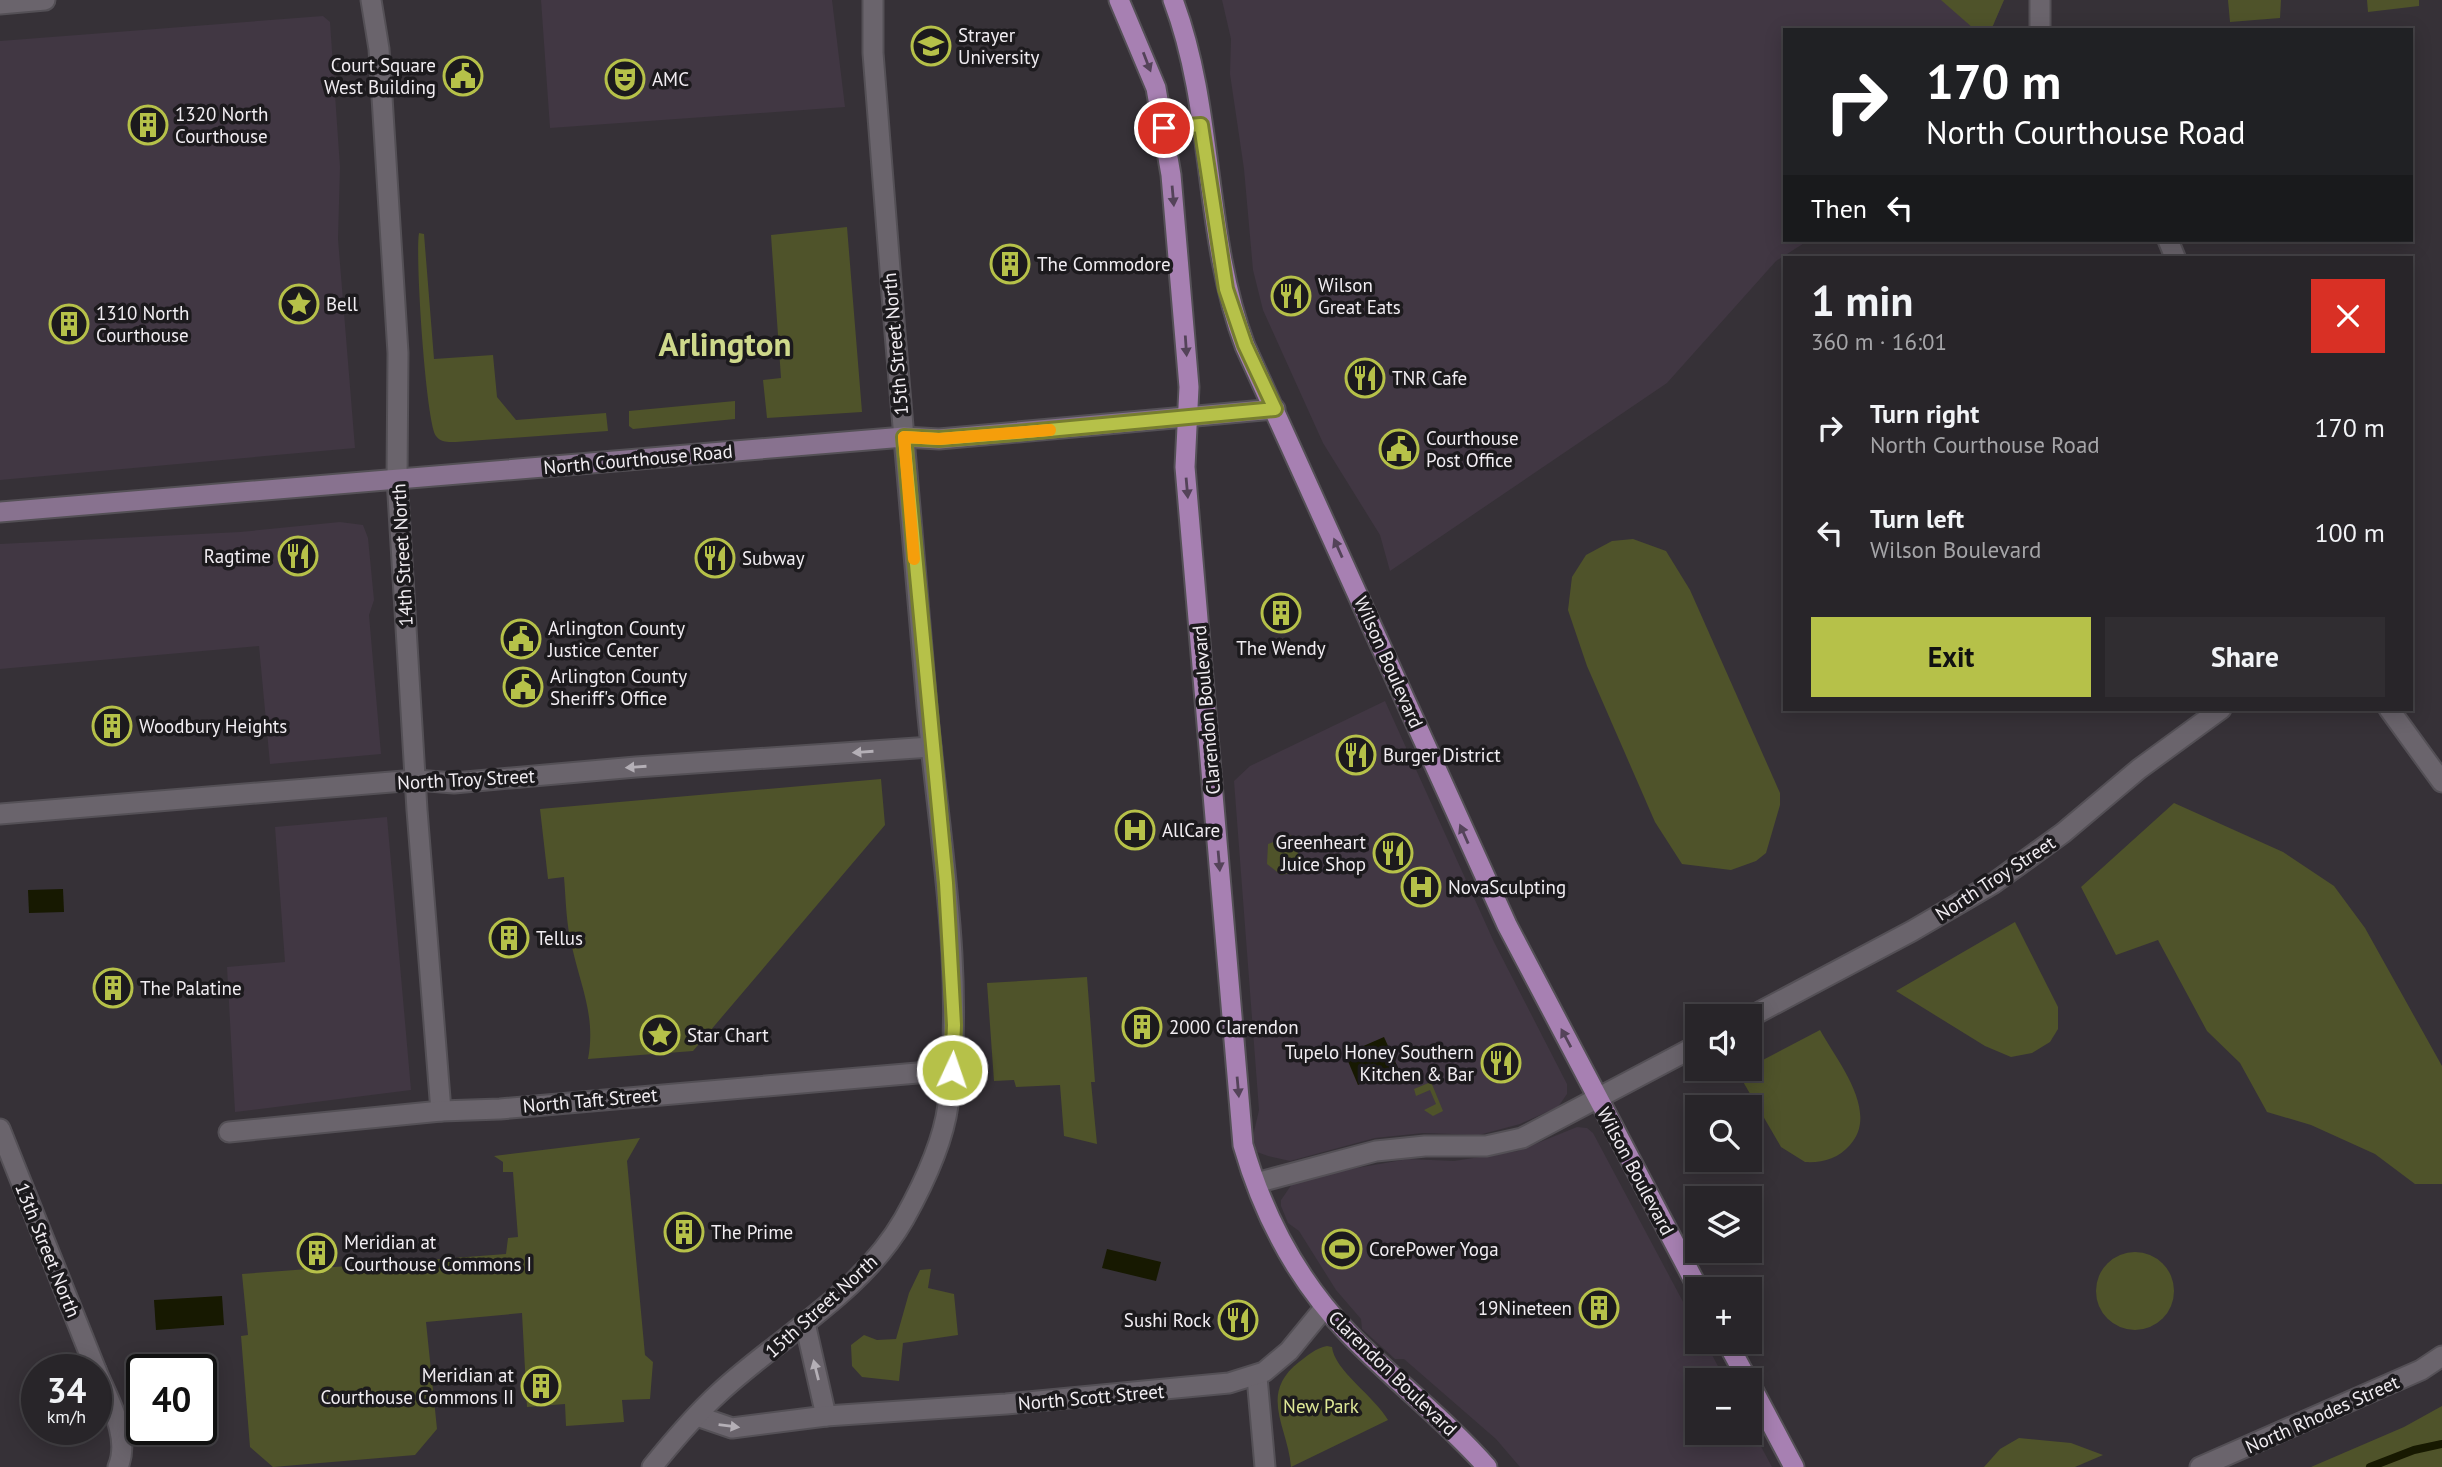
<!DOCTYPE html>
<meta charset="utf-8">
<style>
body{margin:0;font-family:"PT Sans",sans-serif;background:#302d31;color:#f1f3f6;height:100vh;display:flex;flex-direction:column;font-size:26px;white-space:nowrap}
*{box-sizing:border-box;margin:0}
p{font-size:23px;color:#a5a5a8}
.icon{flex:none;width:38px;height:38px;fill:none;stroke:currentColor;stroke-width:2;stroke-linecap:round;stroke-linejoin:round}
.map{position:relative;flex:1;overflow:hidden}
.panel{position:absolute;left:1783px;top:256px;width:630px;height:455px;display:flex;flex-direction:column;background:#282529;border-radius:0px;box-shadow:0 4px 18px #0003,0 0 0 2px #444246}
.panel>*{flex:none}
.hud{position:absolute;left:1783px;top:28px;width:630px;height:214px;border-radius:0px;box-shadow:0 4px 18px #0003,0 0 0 2px #444246;background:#202124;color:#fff;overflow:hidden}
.buttons{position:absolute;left:1685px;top:1004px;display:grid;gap:14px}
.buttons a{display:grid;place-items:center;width:77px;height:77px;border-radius:0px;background:#282529;box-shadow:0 4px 18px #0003,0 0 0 2px #444246;font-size:35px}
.speed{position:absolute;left:21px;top:1354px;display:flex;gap:14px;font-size:35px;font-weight:700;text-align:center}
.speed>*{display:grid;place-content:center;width:91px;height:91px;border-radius:50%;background:#282529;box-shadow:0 4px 18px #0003,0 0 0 2px #444246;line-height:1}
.speed small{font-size:18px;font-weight:400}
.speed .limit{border:4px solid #111;border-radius:10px;background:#fff;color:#111}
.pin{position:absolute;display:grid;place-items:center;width:60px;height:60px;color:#fff;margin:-30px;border:4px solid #fff;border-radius:50%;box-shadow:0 2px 7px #0007}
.me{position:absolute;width:77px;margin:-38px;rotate:3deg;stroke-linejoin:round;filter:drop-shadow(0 0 5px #0008)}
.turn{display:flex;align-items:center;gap:24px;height:147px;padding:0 28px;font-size:32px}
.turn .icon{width:91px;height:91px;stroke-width:2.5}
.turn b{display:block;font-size:49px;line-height:60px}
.then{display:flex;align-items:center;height:66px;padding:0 28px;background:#0003;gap:14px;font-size:26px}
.round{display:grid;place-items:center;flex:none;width:74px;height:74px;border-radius:0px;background:#302d31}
.headline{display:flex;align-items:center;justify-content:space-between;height:119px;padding:0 28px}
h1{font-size:42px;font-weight:800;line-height:52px}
.button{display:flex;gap:14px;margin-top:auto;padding:14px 28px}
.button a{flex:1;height:80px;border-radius:0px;background:#b6c149;color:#111;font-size:28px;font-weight:800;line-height:80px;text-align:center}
.button a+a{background:#302d31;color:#f1f3f6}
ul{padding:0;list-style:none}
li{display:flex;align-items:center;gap:21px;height:105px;padding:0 28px}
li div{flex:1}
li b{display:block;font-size:26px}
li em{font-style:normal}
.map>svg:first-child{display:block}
.built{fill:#413743}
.green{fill:#4f532a}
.water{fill:#171901}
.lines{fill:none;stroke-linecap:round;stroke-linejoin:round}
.stream{stroke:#171901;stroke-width:8}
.minor-casing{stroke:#545056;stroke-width:23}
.tertiary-casing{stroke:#545056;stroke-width:23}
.secondary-casing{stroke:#545056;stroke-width:23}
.primary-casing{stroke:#545056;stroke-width:23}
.minor{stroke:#6a646c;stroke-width:19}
.tertiary{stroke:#6a646c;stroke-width:19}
.secondary{stroke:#88728f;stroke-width:19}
.primary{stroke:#a780b2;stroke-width:19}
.oneway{fill:#544359}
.oneway2{fill:#b4afb6}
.route-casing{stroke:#767d2f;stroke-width:18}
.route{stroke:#b6c149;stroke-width:12}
.slow{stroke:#f59e0b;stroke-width:12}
.labels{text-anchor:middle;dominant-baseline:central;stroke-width:7;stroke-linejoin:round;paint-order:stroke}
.poi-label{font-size:19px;fill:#f1edf2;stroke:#1c1a1d;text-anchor:start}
.street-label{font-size:19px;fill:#f1edf2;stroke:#1c1a1d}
.park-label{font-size:19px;fill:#dee897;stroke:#1c1a1d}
.town-label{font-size:33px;font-weight:bold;fill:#ced88b;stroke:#1c1a1d}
</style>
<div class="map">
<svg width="2442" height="1467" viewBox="0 0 2442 1467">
<rect width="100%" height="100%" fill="#363137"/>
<!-- built -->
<g class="built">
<polygon points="541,0 832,0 845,107 550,128"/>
<polygon points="1222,0 2004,0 1991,30 1785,30 1785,240 1809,240 1776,261 1667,383 1390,571 1380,535 1323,443 1263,310 1253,270 1244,169 1230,74 1231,39"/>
<polygon points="323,16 330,22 340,167 338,239 355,448 0,480 0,41"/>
<polygon points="340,522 363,525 368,538 374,600 369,615 381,754 270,764 259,646 0,669 0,544 240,532"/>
<polygon points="1385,701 1494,942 1567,1084 1567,1094 1558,1107 1520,1124 1479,1135 1423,1133 1375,1138 1290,1161 1268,1156 1257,1152 1253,1136 1259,1110 1234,781 1250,766"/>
<polygon points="387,817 411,1090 235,1112 227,967 285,962 275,827"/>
<polygon points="1577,1127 1587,1128 1593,1133 1697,1328 1698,1342 1705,1342 1726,1381 1698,1381 1698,1433 1750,1433 1750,1426 1772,1467 1520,1467 1496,1439 1404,1359 1395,1359 1362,1329 1361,1319 1336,1290 1299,1231 1288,1223 1281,1206 1281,1200 1292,1184 1345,1170 1408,1159 1454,1161 1518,1151"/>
</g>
<!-- green -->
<g class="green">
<polygon points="1941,0 2004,0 1991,30 1973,28"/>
<polygon points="2228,0 2281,0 2280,18 2230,22"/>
<polygon points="2367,0 2419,0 2419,6 2368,12"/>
<polygon points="847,227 862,412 767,418 763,380 781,378 771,235"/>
<path d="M419,233L424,234L434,359L493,355L497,397L516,420L606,413L608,431L456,442C449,442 441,443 436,436C426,422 415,256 419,233Z"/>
<polygon points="735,401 735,419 633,429 629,426 629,411"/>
<polygon points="1633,539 1666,551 1690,590 1780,793 1780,805 1766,853 1756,861 1731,870 1682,864 1655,822 1587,666 1568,610 1572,577 1586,555 1612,541"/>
<path d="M881,779L885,825L693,1051L588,1059C596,1017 581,987 572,947C566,924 566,901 564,877L548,879L540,809Z"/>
<polygon points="2174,803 2283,852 2334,886 2365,928 2442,1066 2442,1184 2415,1184 2375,1154 2311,1125 2267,1112 2240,1063 2207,1031 2158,940 2116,955 2081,887"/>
<polygon points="1291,835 1301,861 1294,872 1281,875 1267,864 1268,844"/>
<polygon points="2015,922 2058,1007 2058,1029 2050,1042 2032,1053 2011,1057 1985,1046 1896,991"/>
<polygon points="1087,977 1095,1082 1091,1082 1097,1144 1064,1136 1060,1085 1016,1087 1014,1080 994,1081 987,983"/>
<path d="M1820,1030C1837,1061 1880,1112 1850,1145C1838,1159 1822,1163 1805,1162L1781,1147L1738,1073Z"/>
<polygon points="1431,1082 1443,1111 1433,1116 1424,1110 1436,1104 1430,1090 1416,1096 1414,1089"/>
<polygon points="640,1138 627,1161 645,1355 653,1362 650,1399 622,1400 624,1422 566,1426 565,1404 527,1407 522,1313 426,1322 437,1429 415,1455 273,1467 250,1447 241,1336 248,1335 242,1274 506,1254 508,1238 518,1237 513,1172 503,1172 503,1162 494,1156"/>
<circle cx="2135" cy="1291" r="39"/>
<polygon points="931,1269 928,1288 954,1294 958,1335 903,1343 899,1381 862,1377 852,1366 851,1345 864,1335 877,1340 896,1339 909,1293 920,1270"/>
<path d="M1327,1346L1332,1347C1334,1370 1375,1397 1388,1420L1291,1467C1288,1427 1258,1394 1299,1362C1307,1356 1316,1348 1327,1346Z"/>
<polygon points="2442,1406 2442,1467 2311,1467 2404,1427"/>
<polygon points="2019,1438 2071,1443 2103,1455 2075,1467 1984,1467 2000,1449"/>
</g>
<!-- water -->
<g class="water">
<polygon points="63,889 64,912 29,913 28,890"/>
<polygon points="1384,1037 1398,1068 1358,1085 1345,1054"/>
<polygon points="1107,1249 1161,1262 1156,1281 1102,1268"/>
<polygon points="222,1296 224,1325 156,1330 154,1300"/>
</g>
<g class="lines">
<!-- stream -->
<polyline class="stream" points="2370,1467 2414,1450 2442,1444"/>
<defs>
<g id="minor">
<polyline points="371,0 379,49 398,353 397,478 417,810 441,1111"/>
<polyline points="2040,0 2040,30"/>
<polyline points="0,4 45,0"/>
<polyline points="1164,128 1201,125"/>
<polyline points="2168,240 2175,257"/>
<polyline points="2389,709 2442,782"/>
<polyline points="0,814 416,780 454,783 636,767 931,747"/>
<polyline points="1750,1017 1912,931 1994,883 2063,833 2139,769 2221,709"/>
<polyline points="0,1129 96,1370"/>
<polyline points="229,1132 441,1111 500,1109 952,1070"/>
<polyline points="1256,1183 1376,1151 1425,1146 1486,1146 1522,1138 1698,1045"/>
<polyline points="805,1323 826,1416"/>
<path d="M96,1370C108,1400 131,1436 118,1467"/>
<polyline points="1257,1377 1265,1467"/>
<polyline points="697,1416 732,1428 826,1416 1006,1404 1229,1383 1264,1372 1289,1351 1325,1307"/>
<polyline points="2200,1467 2421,1370 2442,1356"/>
</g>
<path id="tertiary" d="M652,1467C673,1441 695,1415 719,1393C780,1336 861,1294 904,1219C923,1185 943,1144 948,1105C965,972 939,838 927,706C908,488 889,271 873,53V0"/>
<polyline id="secondary" points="0,512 904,437 939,439 1275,409"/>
<g id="primary">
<path d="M1119,0L1156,88L1171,175L1189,387L1185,467L1243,1145C1263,1215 1298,1281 1349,1334C1393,1380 1445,1419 1487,1467"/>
<path d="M1173,0C1215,111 1203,234 1245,346L1507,925L1699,1290"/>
<polyline points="1727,1342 1748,1381"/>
<polyline points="1750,1384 1794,1467"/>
</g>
</defs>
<!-- minor casing -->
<use href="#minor" class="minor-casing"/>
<!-- tertiary casing -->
<use href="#tertiary" class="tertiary-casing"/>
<!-- secondary casing -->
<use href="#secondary" class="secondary-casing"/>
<!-- primary casing -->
<use href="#primary" class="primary-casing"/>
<!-- minor -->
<use href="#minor" class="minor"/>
<!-- tertiary -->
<use href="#tertiary" class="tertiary"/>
<!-- secondary -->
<use href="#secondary" class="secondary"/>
<!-- primary -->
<use href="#primary" class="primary"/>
</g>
<!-- one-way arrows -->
<defs><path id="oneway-solid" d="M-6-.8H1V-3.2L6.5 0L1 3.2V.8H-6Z" transform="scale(1.75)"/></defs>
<g class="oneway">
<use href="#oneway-solid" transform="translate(1147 62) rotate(69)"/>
<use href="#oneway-solid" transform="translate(1173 196) rotate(85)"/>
<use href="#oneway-solid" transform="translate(1186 346) rotate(86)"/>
<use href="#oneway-solid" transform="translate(1187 488) rotate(85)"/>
<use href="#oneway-solid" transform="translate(1338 548) rotate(-114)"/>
<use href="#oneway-solid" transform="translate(1464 834) rotate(-114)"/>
<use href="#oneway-solid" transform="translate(1219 861) rotate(85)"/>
<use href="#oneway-solid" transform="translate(1566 1038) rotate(-118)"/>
<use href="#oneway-solid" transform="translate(1238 1087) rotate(85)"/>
</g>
<g class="oneway2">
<use href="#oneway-solid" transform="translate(863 752) rotate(176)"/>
<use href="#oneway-solid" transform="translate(636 767) rotate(176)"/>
<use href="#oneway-solid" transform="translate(816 1370) rotate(-104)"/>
<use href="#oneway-solid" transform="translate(729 1426) rotate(7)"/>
</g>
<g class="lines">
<defs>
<polyline id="route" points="952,1070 954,1025 946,883 904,437 939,439 1016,433 1275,409 1245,345 1226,289 1201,125 1164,128"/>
</defs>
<!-- route casing -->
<use href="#route" class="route-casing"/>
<!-- route -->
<use href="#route" class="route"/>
<!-- slow -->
<polyline class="slow" points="914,559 904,437 939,439 1050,430"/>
</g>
<!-- icons -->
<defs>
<symbol id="university-ring" viewBox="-11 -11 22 22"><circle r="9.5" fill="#1c1a1d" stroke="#b6c149" stroke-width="1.5"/><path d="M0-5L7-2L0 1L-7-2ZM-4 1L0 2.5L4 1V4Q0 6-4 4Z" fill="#b6c149"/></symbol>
<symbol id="civic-ring" viewBox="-11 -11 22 22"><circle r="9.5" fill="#1c1a1d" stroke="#b6c149" stroke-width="1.5"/><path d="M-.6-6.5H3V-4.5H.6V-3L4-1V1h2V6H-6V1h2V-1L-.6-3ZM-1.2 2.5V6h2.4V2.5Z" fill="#b6c149"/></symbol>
<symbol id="theatre-ring" viewBox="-11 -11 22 22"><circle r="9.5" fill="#1c1a1d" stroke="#b6c149" stroke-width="1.5"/><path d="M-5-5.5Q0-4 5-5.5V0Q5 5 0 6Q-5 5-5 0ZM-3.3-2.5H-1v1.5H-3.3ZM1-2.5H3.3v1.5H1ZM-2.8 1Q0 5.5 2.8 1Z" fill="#b6c149"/></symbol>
<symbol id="building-ring" viewBox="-11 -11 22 22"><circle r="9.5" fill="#1c1a1d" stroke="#b6c149" stroke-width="1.5"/><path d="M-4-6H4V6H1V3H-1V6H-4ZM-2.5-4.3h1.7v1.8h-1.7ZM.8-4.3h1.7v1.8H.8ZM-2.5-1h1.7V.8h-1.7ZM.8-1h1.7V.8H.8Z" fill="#b6c149"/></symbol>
<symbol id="restaurant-ring" viewBox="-11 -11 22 22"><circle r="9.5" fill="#1c1a1d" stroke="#b6c149" stroke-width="1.5"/><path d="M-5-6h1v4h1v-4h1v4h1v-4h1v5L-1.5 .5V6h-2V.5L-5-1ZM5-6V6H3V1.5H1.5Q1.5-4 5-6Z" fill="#b6c149"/></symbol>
<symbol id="sight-ring" viewBox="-11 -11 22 22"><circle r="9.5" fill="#1c1a1d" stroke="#b6c149" stroke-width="1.5"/><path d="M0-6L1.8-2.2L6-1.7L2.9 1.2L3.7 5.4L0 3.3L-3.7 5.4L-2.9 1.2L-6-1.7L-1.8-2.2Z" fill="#b6c149"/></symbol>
<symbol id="hospital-ring" viewBox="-11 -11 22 22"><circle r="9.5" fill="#1c1a1d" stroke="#b6c149" stroke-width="1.5"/><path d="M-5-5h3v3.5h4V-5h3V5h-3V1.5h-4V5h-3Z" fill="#b6c149"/></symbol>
<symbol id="stadium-ring" viewBox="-11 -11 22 22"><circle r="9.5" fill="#1c1a1d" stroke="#b6c149" stroke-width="1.5"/><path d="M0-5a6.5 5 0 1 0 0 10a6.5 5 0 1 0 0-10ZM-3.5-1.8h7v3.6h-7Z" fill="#b6c149"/></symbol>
</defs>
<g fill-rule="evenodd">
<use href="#university-ring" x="909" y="24" width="44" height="44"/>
<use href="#civic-ring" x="441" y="54" width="44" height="44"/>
<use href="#theatre-ring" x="603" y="57" width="44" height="44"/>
<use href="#building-ring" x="126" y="103" width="44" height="44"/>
<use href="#building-ring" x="988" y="242" width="44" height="44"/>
<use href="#restaurant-ring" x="1269" y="274" width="44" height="44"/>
<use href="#sight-ring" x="277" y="282" width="44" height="44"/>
<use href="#building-ring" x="47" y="302" width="44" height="44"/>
<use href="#restaurant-ring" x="1343" y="356" width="44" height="44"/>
<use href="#civic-ring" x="1377" y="427" width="44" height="44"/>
<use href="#restaurant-ring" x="276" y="534" width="44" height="44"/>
<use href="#restaurant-ring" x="693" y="536" width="44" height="44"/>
<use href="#building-ring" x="1259" y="591" width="44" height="44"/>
<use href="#civic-ring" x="499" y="617" width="44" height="44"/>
<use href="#civic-ring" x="501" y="665" width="44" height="44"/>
<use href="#building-ring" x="90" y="704" width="44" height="44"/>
<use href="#restaurant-ring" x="1334" y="733" width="44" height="44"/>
<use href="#hospital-ring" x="1113" y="808" width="44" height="44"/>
<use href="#restaurant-ring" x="1371" y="831" width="44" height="44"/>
<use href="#hospital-ring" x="1399" y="865" width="44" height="44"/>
<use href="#building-ring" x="487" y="916" width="44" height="44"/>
<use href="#building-ring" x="91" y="966" width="44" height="44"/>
<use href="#building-ring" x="1120" y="1005" width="44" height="44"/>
<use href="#sight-ring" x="638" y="1013" width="44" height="44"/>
<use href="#restaurant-ring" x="1479" y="1041" width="44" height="44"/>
<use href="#building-ring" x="662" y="1210" width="44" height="44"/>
<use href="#stadium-ring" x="1320" y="1227" width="44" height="44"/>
<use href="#building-ring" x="295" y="1231" width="44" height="44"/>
<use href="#building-ring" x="1577" y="1286" width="44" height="44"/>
<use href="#restaurant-ring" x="1216" y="1298" width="44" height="44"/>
<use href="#building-ring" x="519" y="1364" width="44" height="44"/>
</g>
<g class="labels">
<!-- poi labels -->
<g class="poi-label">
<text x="958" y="35">Strayer<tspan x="958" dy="22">University</tspan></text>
<text x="436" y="65" text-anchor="end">Court Square<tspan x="436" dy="22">West Building</tspan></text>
<text x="652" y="79">AMC</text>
<text x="175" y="114">1320 North<tspan x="175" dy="22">Courthouse</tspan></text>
<text x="1037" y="264">The Commodore</text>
<text x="1318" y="285">Wilson<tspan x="1318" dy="22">Great Eats</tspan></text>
<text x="326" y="304">Bell</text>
<text x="96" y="313">1310 North<tspan x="96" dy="22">Courthouse</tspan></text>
<text x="1392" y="378">TNR Cafe</text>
<text x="1426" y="438">Courthouse<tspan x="1426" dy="22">Post Office</tspan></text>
<text x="271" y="556" text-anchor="end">Ragtime</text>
<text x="742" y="558">Subway</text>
<text x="548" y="628">Arlington County<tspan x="548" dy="22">Justice Center</tspan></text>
<text x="1281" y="648" text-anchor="middle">The Wendy</text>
<text x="550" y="676">Arlington County<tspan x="550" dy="22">Sheriff's Office</tspan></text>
<text x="139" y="726">Woodbury Heights</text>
<text x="1383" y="755">Burger District</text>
<text x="1162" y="830">AllCare</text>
<text x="1366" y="842" text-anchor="end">Greenheart<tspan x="1366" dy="22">Juice Shop</tspan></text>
<text x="1448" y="887">NovaSculpting</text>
<text x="536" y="938">Tellus</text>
<text x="140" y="988">The Palatine</text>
<text x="1169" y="1027">2000 Clarendon</text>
<text x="687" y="1035">Star Chart</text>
<text x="1474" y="1052" text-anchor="end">Tupelo Honey Southern<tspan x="1474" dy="22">Kitchen &amp; Bar</tspan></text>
<text x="711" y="1232">The Prime</text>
<text x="344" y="1242">Meridian at<tspan x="344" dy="22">Courthouse Commons I</tspan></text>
<text x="1369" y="1249">CorePower Yoga</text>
<text x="1572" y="1308" text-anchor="end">19Nineteen</text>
<text x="1211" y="1320" text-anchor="end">Sushi Rock</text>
<text x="514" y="1375" text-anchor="end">Meridian at<tspan x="514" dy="22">Courthouse Commons II</tspan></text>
</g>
<!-- street labels -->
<g class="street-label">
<text transform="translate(895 344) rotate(-95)">15th Street North</text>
<text transform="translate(638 459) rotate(-5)">North Courthouse Road</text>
<text transform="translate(402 555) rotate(-93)">14th Street North</text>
<text transform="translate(1389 662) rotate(66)">Wilson Boulevard</text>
<text transform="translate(1206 710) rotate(-95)">Clarendon Boulevard</text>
<text transform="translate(466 779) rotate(-3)">North Troy Street</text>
<text transform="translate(1995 878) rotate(-33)">North Troy Street</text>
<text transform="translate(590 1100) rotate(-5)">North Taft Street</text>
<text transform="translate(1636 1171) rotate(62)">Wilson Boulevard</text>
<text transform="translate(48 1250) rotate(68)">13th Street North</text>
<text transform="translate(821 1306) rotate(-42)">15th Street North</text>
<text transform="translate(1393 1373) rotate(44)">Clarendon Boulevard</text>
<text transform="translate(1091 1397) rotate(-5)">North Scott Street</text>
<text transform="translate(2322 1414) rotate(-24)">North Rhodes Street</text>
</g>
<!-- park labels -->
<g class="park-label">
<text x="1321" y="1406">New Park</text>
</g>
<!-- town labels -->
<g class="town-label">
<text x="725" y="343">Arlington</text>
</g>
</g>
</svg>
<div class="buttons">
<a><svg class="icon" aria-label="sound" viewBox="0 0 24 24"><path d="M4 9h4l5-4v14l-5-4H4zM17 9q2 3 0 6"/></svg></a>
<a><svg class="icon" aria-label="search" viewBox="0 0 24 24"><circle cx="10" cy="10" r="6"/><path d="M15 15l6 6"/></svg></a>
<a><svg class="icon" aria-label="layers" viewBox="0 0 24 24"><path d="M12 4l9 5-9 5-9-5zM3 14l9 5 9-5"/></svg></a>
<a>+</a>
<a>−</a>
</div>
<div class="speed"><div>34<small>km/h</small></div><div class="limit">40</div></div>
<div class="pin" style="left:1164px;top:128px;background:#d93025"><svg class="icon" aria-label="arrive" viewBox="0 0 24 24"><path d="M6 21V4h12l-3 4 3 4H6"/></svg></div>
<svg class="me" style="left:952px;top:1070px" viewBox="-20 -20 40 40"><circle r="17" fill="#b6c149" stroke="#fff" stroke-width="3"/><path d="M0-11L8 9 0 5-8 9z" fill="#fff"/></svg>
<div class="hud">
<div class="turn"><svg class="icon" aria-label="right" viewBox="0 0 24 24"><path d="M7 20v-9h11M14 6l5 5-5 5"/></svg><div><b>170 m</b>North Courthouse Road</div></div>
<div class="then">Then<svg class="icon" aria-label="left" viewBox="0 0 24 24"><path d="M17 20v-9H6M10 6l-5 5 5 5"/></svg></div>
</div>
<section class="panel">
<div class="headline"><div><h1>1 min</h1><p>360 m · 16:01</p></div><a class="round" style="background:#d93025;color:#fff"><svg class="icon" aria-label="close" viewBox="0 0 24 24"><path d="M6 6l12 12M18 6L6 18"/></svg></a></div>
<ul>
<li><svg class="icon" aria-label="right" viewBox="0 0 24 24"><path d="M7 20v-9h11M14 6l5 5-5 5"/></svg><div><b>Turn right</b><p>North Courthouse Road</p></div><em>170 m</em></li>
<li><svg class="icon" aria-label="left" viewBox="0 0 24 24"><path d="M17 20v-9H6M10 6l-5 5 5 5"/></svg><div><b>Turn left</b><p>Wilson Boulevard</p></div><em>100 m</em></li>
</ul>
<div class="button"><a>Exit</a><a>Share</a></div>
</section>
</div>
